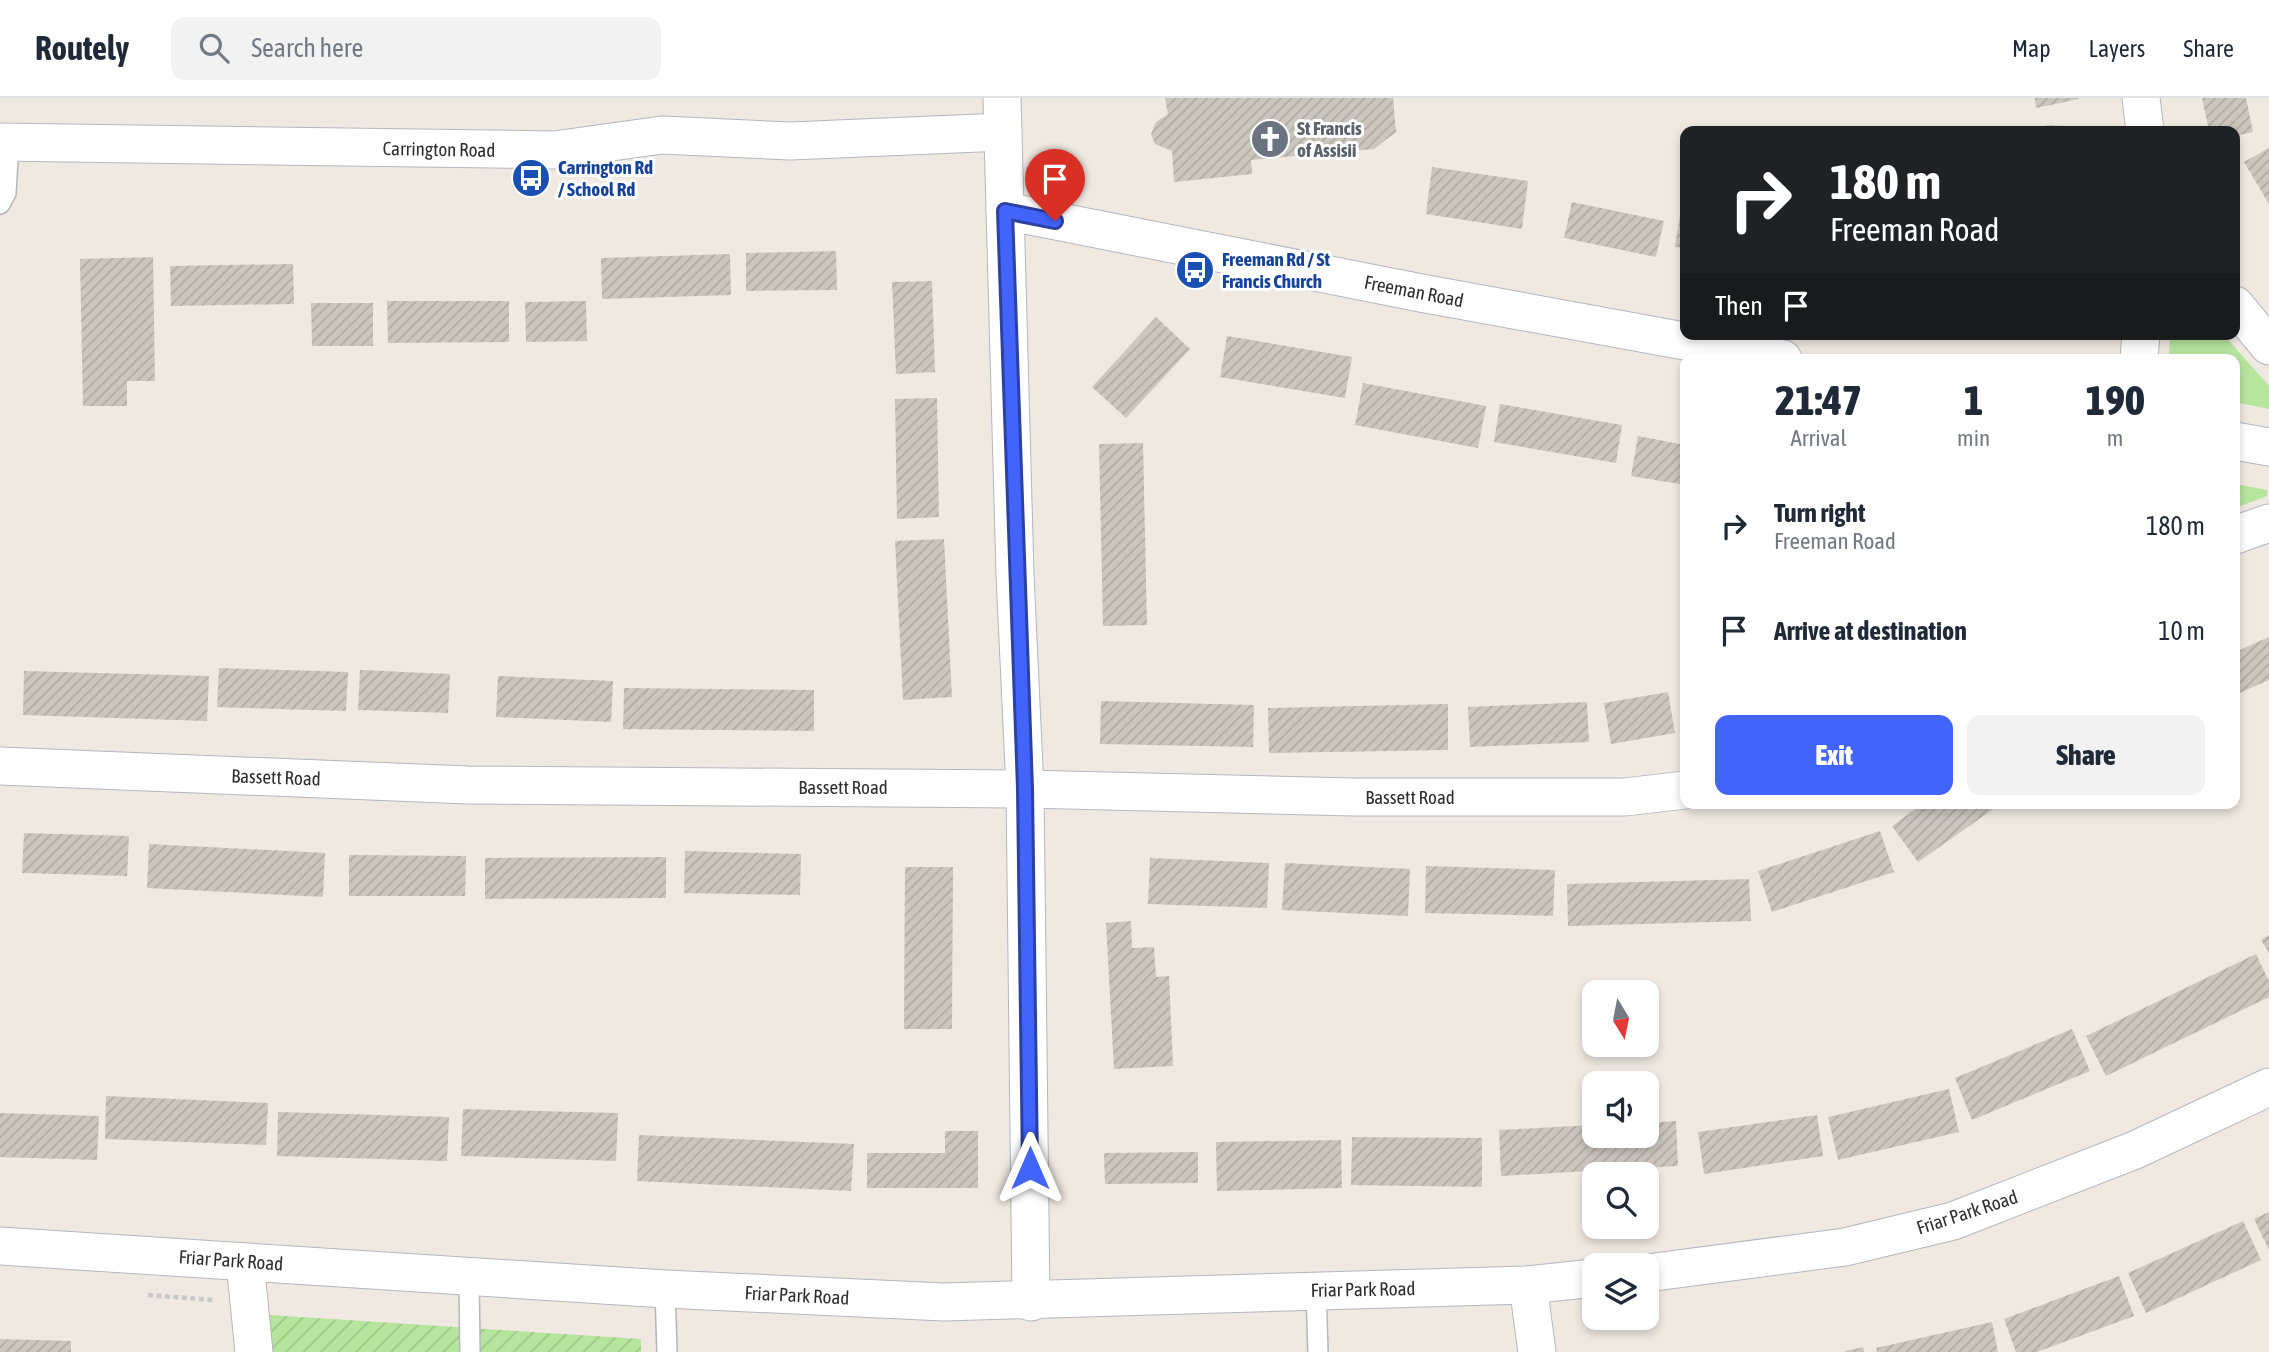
<!DOCTYPE html>
<style>
body{margin:0;font-family:"Asap Condensed",sans-serif;background:#f2f2f3;color:#1f2937;height:100vh;display:flex;flex-direction:column;font-size:26px;white-space:nowrap}
*{box-sizing:border-box;margin:0}
p{font-size:23px;color:#747a83}
.icon{flex:none;width:38px;height:38px;fill:none;stroke:currentColor;stroke-width:2;stroke-linecap:round;stroke-linejoin:round}
.map{position:relative;flex:1;overflow:hidden}
.panel{position:absolute;left:1680px;top:256px;width:560px;height:455px;display:flex;flex-direction:column;background:#fff;border-radius:14px;box-shadow:0 4px 10px #0003}
.panel>*{flex:none}
.banner{position:absolute;left:1680px;top:28px;width:560px;height:214px;border-radius:14px;box-shadow:0 4px 10px #0003;background:#202124;color:#fff;overflow:hidden}
.needle{width:46px;rotate:170deg}
.tools{position:absolute;left:1582px;top:882px;display:grid;gap:14px}
.tools a{display:grid;place-items:center;width:77px;height:77px;border-radius:14px;background:#fff;box-shadow:0 4px 10px #0003;font-size:35px}
.pin{position:absolute;display:grid;place-items:center;width:60px;height:60px;color:#fff;margin:-72px -30px;border-radius:50% 50% 50% 0;rotate:-45deg;box-shadow:0 0 7px #0007}
.pin .icon{rotate:45deg}
.me{position:absolute;width:77px;margin:-38px;rotate:0deg;stroke-linejoin:round;filter:drop-shadow(0 0 5px #0008)}
.turn{display:flex;align-items:center;gap:24px;height:147px;padding:0 35px;font-size:32px}
.turn .icon{width:91px;height:91px;stroke-width:2.5}
.turn b{display:block;font-size:49px;line-height:60px}
.then{display:flex;align-items:center;height:66px;padding:0 35px;background:#0003;gap:14px;font-size:26px}
.eta{display:flex;justify-content:space-evenly;align-items:center;height:119px;text-align:center}
.eta b{font-size:42px;font-weight:800;line-height:49px}
.action{display:flex;gap:14px;margin-top:auto;padding:14px 35px}
.action a{flex:1;height:80px;border-radius:14px;background:#4264fb;color:#fff;font-size:28px;font-weight:800;line-height:80px;text-align:center}
.action a+a{background:#f2f2f3;color:#1f2937}
ul{padding:0;list-style:none}
li{display:flex;align-items:center;gap:21px;height:105px;padding:0 35px}
li div{flex:1}
li b{display:block;font-size:26px}
li em{font-style:normal}
header{display:flex;align-items:center;gap:42px;box-sizing:border-box;height:98px;padding:0 35px;background:#fff;border-bottom:2px solid #e0e1e3}
header strong{font-size:33px}
nav{display:flex;gap:38px;margin-inline-start:auto;font-size:24px}
.search{width:490px;height:63px;background:#f2f2f3;display:flex;align-items:center;gap:18px;box-sizing:border-box;padding:0 24px;border-radius:14px;color:#747a83;font-size:26px}
.map>svg:first-child{display:block}
.grass{fill:#b6e59e}
.garden{fill:url(#garden-furrows)}
.building{fill:url(#building-hatch)}
.lines{fill:none;stroke-linecap:round;stroke-linejoin:round}
.service-casing{stroke:#b4b7c1;stroke-width:22}
.minor-casing{stroke:#b4b7c1;stroke-width:39}
.path{stroke:#c9c9c9;stroke-width:4.5;stroke-dasharray:5 3.5;stroke-linecap:butt}
.service{stroke:#fff;stroke-width:19}
.minor{stroke:#fff;stroke-width:37}
.route-casing{stroke:#2b41a3;stroke-width:18}
.route{stroke:#4264fb;stroke-width:12}
.labels{text-anchor:middle;dominant-baseline:central;stroke-width:6;stroke-linejoin:round;paint-order:stroke}
.worship-label{font-size:19px;font-weight:bold;fill:#5b616d;stroke:#fff;text-anchor:start}
.street-label{font-size:19px;fill:#2e2e2e;stroke:#fff}
.transit-label{font-size:19px;font-weight:bold;fill:#164399;stroke:#fff;text-anchor:start}
</style>
<header>
<strong>Routely</strong>
<div class="search"><svg class="icon" aria-label="search" viewBox="0 0 24 24"><circle cx="10" cy="10" r="6"/><path d="M15 15l6 6"/></svg>Search here</div>
<nav><a>Map</a><a>Layers</a><a>Share</a></nav>
</header>
<div class="map">
<svg width="2269" height="1254" viewBox="0 0 2269 1254">
<defs>
<pattern id="garden-furrows" width="10" height="10" patternUnits="userSpaceOnUse" patternTransform="scale(1.75)"><rect width="10" height="10" fill="#b6e59e"/><path d="M-1 1l2-2M0 10L10 0M9 11l2-2" fill="none" stroke="#9dc588"/></pattern>
<pattern id="building-hatch" width="6" height="6" patternUnits="userSpaceOnUse" patternTransform="scale(1.75)"><rect width="6" height="6" fill="#cbc7bf"/><path d="M-1 1l2-2M0 6l6-6M5 7l2-2" fill="none" stroke="#afaba4"/></pattern>
</defs>
<rect width="100%" height="100%" fill="#efe9e1"/>
<!-- grass -->
<g class="grass">
<polygon points="2170,236 2223,236 2269,288 2269,311 2235,304 2235,261 2169,261"/>
<polygon points="2235,386 2267,392 2267,398 2235,410"/>
</g>
<!-- garden -->
<polygon class="garden" points="269,1217 641,1241 641,1254 273,1254"/>
<!-- building -->
<g class="building">
<polygon points="1165,0 1393,0 1396,34 1374,51 1251,62 1252,76 1174,84 1172,53 1155,46 1151,36 1156,24 1168,16"/>
<polygon points="2035,0 2078,0 2079,1 2036,10"/>
<polygon points="2202,0 2246,0 2253,34 2235,38 2235,33 2209,33"/>
<polygon points="2046,27 2094,29 2094,33 2046,33"/>
<polygon points="2269,50 2269,106 2244,64"/>
<polygon points="1432,69 1528,83 1522,131 1426,116"/>
<polygon points="1683,98 1685,98 1685,150 1675,149"/>
<polygon points="1572,104 1664,123 1656,159 1564,140"/>
<polygon points="836,153 837,192 746,193 746,155"/>
<polygon points="730,156 731,197 602,201 601,160"/>
<polygon points="153,159 155,283 127,283 127,308 83,308 80,161"/>
<polygon points="293,166 294,206 171,208 170,168"/>
<polygon points="932,183 935,274 896,276 892,184"/>
<polygon points="387,203 509,203 509,244 388,245"/>
<polygon points="586,203 587,243 526,244 525,204"/>
<polygon points="311,205 373,205 373,248 312,248"/>
<polygon points="1156,219 1190,251 1126,320 1092,289"/>
<polygon points="1227,238 1352,259 1345,300 1220,279"/>
<polygon points="1363,285 1486,308 1478,350 1355,327"/>
<polygon points="937,300 939,419 897,421 895,301"/>
<polygon points="1500,306 1622,327 1616,365 1494,344"/>
<polygon points="1638,338 1685,347 1685,387 1631,378"/>
<polygon points="1143,345 1147,527 1103,528 1099,346"/>
<polygon points="944,441 952,599 903,602 895,443"/>
<polygon points="2269,539 2269,582 2235,597 2235,554"/>
<polygon points="219,570 348,574 346,613 217,609"/>
<polygon points="360,572 450,576 448,615 358,612"/>
<polygon points="24,573 209,578 207,623 23,617"/>
<polygon points="498,578 613,583 611,624 496,619"/>
<polygon points="624,590 814,592 814,633 623,631"/>
<polygon points="1668,594 1675,635 1611,646 1604,605"/>
<polygon points="1101,603 1254,607 1253,649 1100,646"/>
<polygon points="1587,604 1589,644 1470,649 1468,609"/>
<polygon points="1448,606 1448,652 1269,655 1268,610"/>
<polygon points="1924,705 2002,705 1918,764 1892,728"/>
<polygon points="1880,733 1894,774 1772,814 1758,773"/>
<polygon points="24,735 129,738 127,778 22,775"/>
<polygon points="149,746 325,755 323,799 147,790"/>
<polygon points="685,753 801,756 800,797 684,795"/>
<polygon points="349,757 466,758 465,798 349,798"/>
<polygon points="666,759 666,800 485,801 485,760"/>
<polygon points="1150,760 1269,765 1267,810 1148,806"/>
<polygon points="1285,765 1410,771 1408,818 1282,812"/>
<polygon points="1426,768 1555,772 1553,818 1425,815"/>
<polygon points="905,769 953,769 952,931 904,931"/>
<polygon points="1749,781 1751,823 1568,828 1567,786"/>
<polygon points="1131,823 1132,850 1154,849 1156,879 1169,878 1173,968 1114,971 1106,825"/>
<polygon points="2269,837 2269,855 2261,842"/>
<polygon points="2256,856 2269,883 2269,899 2106,978 2086,938"/>
<polygon points="2072,931 2090,973 1972,1022 1955,980"/>
<polygon points="1949,991 1959,1034 1838,1062 1828,1019"/>
<polygon points="106,998 268,1005 266,1047 105,1041"/>
<polygon points="463,1011 618,1015 616,1063 461,1058"/>
<polygon points="278,1014 449,1019 447,1063 277,1058"/>
<polygon points="0,1015 99,1018 97,1062 0,1059"/>
<polygon points="1817,1017 1823,1058 1704,1076 1698,1034"/>
<polygon points="1676,1023 1678,1068 1501,1078 1499,1032 1594,1027 1594,1038 1647,1038 1647,1025"/>
<polygon points="945,1033 978,1033 978,1090 867,1090 867,1055 945,1055"/>
<polygon points="639,1037 854,1046 851,1093 637,1083"/>
<polygon points="1352,1039 1482,1040 1482,1089 1351,1087"/>
<polygon points="1341,1042 1342,1090 1217,1093 1216,1044"/>
<polygon points="1198,1054 1198,1085 1105,1086 1104,1055"/>
<polygon points="2269,1114 2269,1152 2254,1121"/>
<polygon points="2243,1123 2261,1162 2146,1215 2128,1175"/>
<polygon points="2119,1178 2134,1218 2037,1254 2016,1254 2004,1221"/>
<polygon points="1992,1224 1998,1254 1877,1254 1876,1250"/>
<polygon points="0,1241 71,1243 71,1254 0,1254"/>
<polygon points="1863,1249 1864,1254 1845,1254 1845,1253"/>
</g>
<g class="lines">
<defs>
<g id="service">
<polyline points="0,106 6,95 9,44"/>
<polyline points="469,1179 470,1254"/>
<polyline points="665,1191 667,1254"/>
<polyline points="1316,1192 1318,1254"/>
</g>
<g id="minor">
<polyline points="1002,0 1015,477 1025,691 1031,1204"/>
<polyline points="2141,0 2145,33"/>
<polyline points="0,44 554,52 662,37 790,43 1003,34"/>
<polyline points="1005,113 1421,195 1783,261"/>
<polyline points="2235,207 2269,248"/>
<polyline points="2139,261 2141,236"/>
<polyline points="2235,343 2269,349"/>
<polyline points="2235,437 2269,425"/>
<polyline points="0,668 468,687 1025,691 1353,699 1625,699 1685,692"/>
<polyline points="0,1148 665,1191 944,1204 1528,1187 1594,1180"/>
<polyline points="245,1164 254,1254"/>
<polyline points="1647,1175 1845,1149 1953,1123 2135,1052 2269,989"/>
<polyline points="1528,1187 1537,1254"/>
</g>
</defs>
<!-- service casing -->
<use href="#service" class="service-casing"/>
<!-- minor casing -->
<use href="#minor" class="minor-casing"/>
<!-- path -->
<polyline class="path" points="148,1197 213,1202"/>
<!-- service -->
<use href="#service" class="service"/>
<!-- minor -->
<use href="#minor" class="minor"/>
</g>
<g class="lines">
<defs>
<polyline id="route" points="1030,1070 1025,691 1005,113 1055,123"/>
</defs>
<!-- route casing -->
<use href="#route" class="route-casing"/>
<!-- route -->
<use href="#route" class="route"/>
</g>
<!-- icons -->
<defs>
<symbol id="church-disc" viewBox="-11 -11 22 22"><circle r="9.5" fill="#6b7280" stroke="#fff"/><path d="M-1.2-6h2.4v3.5h3.3v2.4h-3.3V6h-2.4V-.1h-3.3v-2.4h3.3Z" fill="#fff"/></symbol>
<symbol id="bus-disc" viewBox="-11 -11 22 22"><circle r="9.5" fill="#1a4fb4" stroke="#fff"/><path d="M-5-6H5V4H4V6H2V4H-2V6H-4V4H-5ZM-3.5-4V0h7V-4ZM-3.5 1.2v1.5H-2V1.2ZM2 1.2v1.5H3.5V1.2Z" fill="#fff"/></symbol>
</defs>
<g fill-rule="evenodd">
<use href="#church-disc" x="1248" y="19" width="44" height="44"/>
<use href="#bus-disc" x="509" y="58" width="44" height="44"/>
<use href="#bus-disc" x="1173" y="150" width="44" height="44"/>
</g>
<g class="labels">
<!-- worship labels -->
<g class="worship-label">
<text x="1297" y="30">St Francis<tspan x="1297" dy="22">of Assisii</tspan></text>
</g>
<!-- street labels -->
<g class="street-label">
<text transform="translate(439 51) rotate(1)">Carrington Road</text>
<text transform="translate(1414 193) rotate(11)">Freeman Road</text>
<text transform="translate(276 679) rotate(2)">Bassett Road</text>
<text x="843" y="689">Bassett Road</text>
<text x="1410" y="699">Bassett Road</text>
<text transform="translate(1967 1114) rotate(-18)">Friar Park Road</text>
<text transform="translate(231 1162) rotate(4)">Friar Park Road</text>
<text transform="translate(1363 1191) rotate(-1)">Friar Park Road</text>
<text transform="translate(797 1197) rotate(3)">Friar Park Road</text>
</g>
<!-- transit labels -->
<g class="transit-label">
<text x="558" y="69">Carrington Rd<tspan x="558" dy="22">/ School Rd</tspan></text>
<text x="1222" y="161">Freeman Rd / St<tspan x="1222" dy="22">Francis Church</tspan></text>
</g>
</g>
</svg>
<div class="tools">
<a><svg class="needle" viewBox="-14 -14 28 28"><path d="M0-13l5 13h-10z" fill="#e53935"/><path d="M0 13l5-13h-10z" fill="#747a83"/></svg></a>
<a><svg class="icon" aria-label="sound" viewBox="0 0 24 24"><path d="M4 9h4l5-4v14l-5-4H4zM17 9q2 3 0 6"/></svg></a>
<a><svg class="icon" aria-label="search" viewBox="0 0 24 24"><circle cx="10" cy="10" r="6"/><path d="M15 15l6 6"/></svg></a>
<a><svg class="icon" aria-label="layers" viewBox="0 0 24 24"><path d="M12 4l9 5-9 5-9-5zM3 14l9 5 9-5"/></svg></a>
</div>
<div class="pin" style="left:1055px;top:123px;background:#d93025"><svg class="icon" aria-label="arrive" viewBox="0 0 24 24"><path d="M6 21V4h12l-3 4 3 4H6"/></svg></div>
<svg class="me" style="left:1030px;top:1070px" viewBox="-20 -20 40 40"><path d="M0-17L14 15 0 8-14 15z" fill="#4264fb" stroke="#fff" stroke-width="4"/></svg>
<div class="banner">
<div class="turn"><svg class="icon" aria-label="right" viewBox="0 0 24 24"><path d="M7 20v-9h11M14 6l5 5-5 5"/></svg><div><b>180 m</b>Freeman Road</div></div>
<div class="then">Then<svg class="icon" aria-label="arrive" viewBox="0 0 24 24"><path d="M6 21V4h12l-3 4 3 4H6"/></svg></div>
</div>
<section class="panel">
<div class="eta">
<div><b>21:47</b><p>Arrival</p></div>
<div><b>1</b><p>min</p></div>
<div><b>190</b><p>m</p></div>
</div>
<ul>
<li><svg class="icon" aria-label="right" viewBox="0 0 24 24"><path d="M7 20v-9h11M14 6l5 5-5 5"/></svg><div><b>Turn right</b><p>Freeman Road</p></div><em>180 m</em></li>
<li><svg class="icon" aria-label="arrive" viewBox="0 0 24 24"><path d="M6 21V4h12l-3 4 3 4H6"/></svg><div><b>Arrive at destination</b></div><em>10 m</em></li>
</ul>
<div class="action"><a>Exit</a><a>Share</a></div>
</section>
</div>
